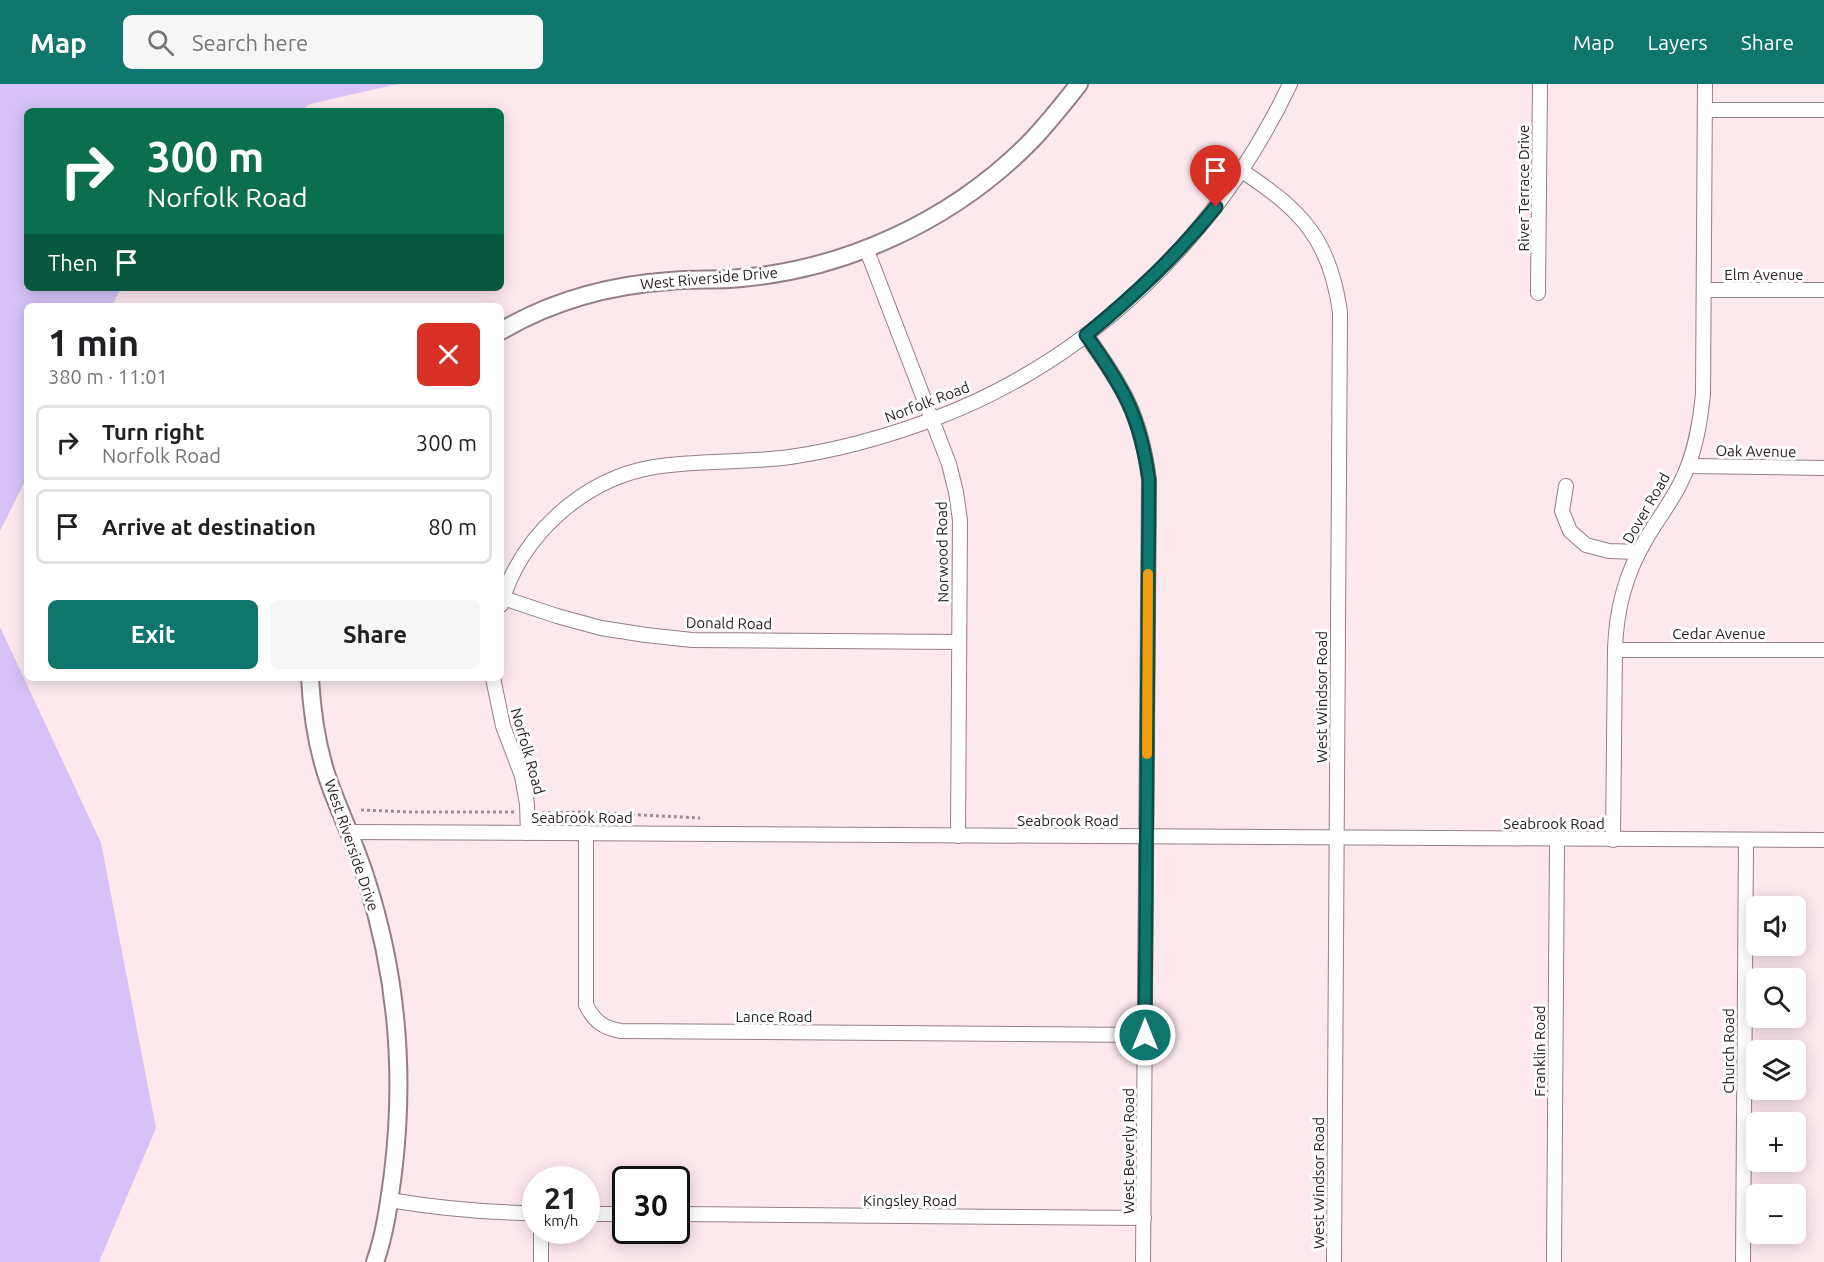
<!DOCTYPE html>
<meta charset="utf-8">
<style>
body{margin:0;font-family:Ubuntu,sans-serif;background:#f6f6f6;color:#202124;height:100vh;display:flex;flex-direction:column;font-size:22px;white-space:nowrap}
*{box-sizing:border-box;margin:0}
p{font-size:20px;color:#757577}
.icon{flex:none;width:33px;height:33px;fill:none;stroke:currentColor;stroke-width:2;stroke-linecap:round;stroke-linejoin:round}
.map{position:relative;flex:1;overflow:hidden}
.panel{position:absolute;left:24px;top:219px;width:480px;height:378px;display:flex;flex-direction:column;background:#fff;border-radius:9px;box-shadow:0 3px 15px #0003}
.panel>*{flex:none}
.top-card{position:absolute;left:24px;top:24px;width:480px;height:183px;border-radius:9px;box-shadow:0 3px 15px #0003;background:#0b6e4f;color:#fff;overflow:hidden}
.controls{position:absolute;left:1746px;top:812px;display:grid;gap:12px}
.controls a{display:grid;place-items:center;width:60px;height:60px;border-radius:9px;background:#fff;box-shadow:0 3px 15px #0003;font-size:30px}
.speed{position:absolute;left:522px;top:1082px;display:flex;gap:12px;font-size:30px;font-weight:700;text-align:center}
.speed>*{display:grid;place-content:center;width:78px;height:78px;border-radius:50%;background:#fff;box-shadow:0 3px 15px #0003;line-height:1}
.speed small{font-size:15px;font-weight:400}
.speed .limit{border:3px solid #111;border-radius:9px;background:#fff;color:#111}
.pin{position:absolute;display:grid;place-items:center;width:51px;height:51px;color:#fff;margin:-62px -26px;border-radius:50% 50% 50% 0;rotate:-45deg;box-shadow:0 0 6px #0007}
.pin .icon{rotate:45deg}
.me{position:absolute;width:66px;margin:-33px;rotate:0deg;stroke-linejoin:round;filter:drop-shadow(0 0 4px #0008)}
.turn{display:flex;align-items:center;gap:21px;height:126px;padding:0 24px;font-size:27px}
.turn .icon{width:78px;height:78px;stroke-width:2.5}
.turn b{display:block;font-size:42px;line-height:51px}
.then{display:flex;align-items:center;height:57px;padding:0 24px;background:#0003;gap:12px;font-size:22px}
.round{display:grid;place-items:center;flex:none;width:63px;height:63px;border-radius:9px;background:#f6f6f6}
.summary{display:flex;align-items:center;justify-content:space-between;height:102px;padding:0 24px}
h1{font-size:36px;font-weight:700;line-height:45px}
.cta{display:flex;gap:12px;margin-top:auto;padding:12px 24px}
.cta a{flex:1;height:69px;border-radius:9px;background:#0f766e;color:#fff;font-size:24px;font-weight:700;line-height:69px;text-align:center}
.cta a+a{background:#f6f6f6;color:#202124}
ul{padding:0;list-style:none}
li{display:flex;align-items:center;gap:18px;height:75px;margin:0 12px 9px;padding:0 12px;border:3px solid #e0e0e0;border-radius:9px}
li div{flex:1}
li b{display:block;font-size:22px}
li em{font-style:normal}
header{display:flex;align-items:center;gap:36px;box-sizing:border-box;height:84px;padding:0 30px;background:#0f766e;color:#fff}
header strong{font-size:28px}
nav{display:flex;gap:33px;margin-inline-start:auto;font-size:21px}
.search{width:420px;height:54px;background:#f6f6f6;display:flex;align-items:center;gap:15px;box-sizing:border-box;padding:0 21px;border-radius:9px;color:#757577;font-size:22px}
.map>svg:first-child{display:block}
.water{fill:#d5c3f7}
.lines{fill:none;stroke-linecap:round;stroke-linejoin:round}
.minor-casing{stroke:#957f85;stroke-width:16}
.tertiary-casing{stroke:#957f85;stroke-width:20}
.path{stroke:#9c8d91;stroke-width:3;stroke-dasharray:3 3;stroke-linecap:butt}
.minor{stroke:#fff;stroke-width:14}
.tertiary{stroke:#fff;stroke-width:16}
.route-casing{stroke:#0a4d48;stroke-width:15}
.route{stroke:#0f766e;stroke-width:10}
.slow{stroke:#f59e0b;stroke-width:10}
.labels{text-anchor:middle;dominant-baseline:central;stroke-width:6;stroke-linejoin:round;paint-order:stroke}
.street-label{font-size:15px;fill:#2b2225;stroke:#fcfcfc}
</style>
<header>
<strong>Map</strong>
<div class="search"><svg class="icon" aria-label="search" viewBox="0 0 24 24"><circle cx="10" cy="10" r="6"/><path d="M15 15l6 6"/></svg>Search here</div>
<nav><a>Map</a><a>Layers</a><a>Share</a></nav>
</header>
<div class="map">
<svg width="1824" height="1178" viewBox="0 0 1824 1178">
<rect width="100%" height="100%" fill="#fde8ee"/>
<!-- water -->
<g class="water">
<polygon points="0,0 398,0 310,20 300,27 27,27 27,204 121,204 112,222 27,222 27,393 0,447"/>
<polygon points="0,543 101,759 156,1044 99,1178 0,1178"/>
</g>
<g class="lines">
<defs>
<g id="minor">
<polyline points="1705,26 1824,26"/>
<path d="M1242,87C1301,126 1330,155 1340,228L1334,1178"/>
<polyline points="866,164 949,380 956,408 960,436 958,752"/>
<polyline points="1704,206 1824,206"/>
<polyline points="1538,209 1540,0"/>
<path d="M1086,251C1123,303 1141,331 1149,396L1143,1178"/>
<polyline points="1688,382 1824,384"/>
<polyline points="1566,402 1562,427 1570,447 1586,461 1609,467 1639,468"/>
<polyline points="503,514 557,532 601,544 646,551 692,556 959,558"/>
<path d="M501,521C520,452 583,395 654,383C699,376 745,379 790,373C838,366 885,353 931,336C1090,277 1218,152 1290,0"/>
<polyline points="1615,566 1824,566"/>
<polyline points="493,594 503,642 522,692 527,720 528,749"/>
<polyline points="349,748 1824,756"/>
<path d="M586,749V921C594,937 603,944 621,947L1145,951"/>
<path d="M1613,756L1615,566C1616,526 1625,491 1645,457C1656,437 1671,419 1681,398C1695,370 1700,340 1703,310L1705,0"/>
<path d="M389,1116C438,1124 486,1129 536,1129"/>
<polyline points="586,1130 626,1130"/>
<polyline points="676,1130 1144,1134"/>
<polyline points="541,1178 541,1146"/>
<polyline points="1554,1178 1557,756"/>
<polyline points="1743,1178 1746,756"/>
</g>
<g id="tertiary">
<path d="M501,247C552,217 611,201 670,197C689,195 709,196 729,195C842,188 953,137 1032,56C1049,38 1064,19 1079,0"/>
<path d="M310,594C312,630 317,666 330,701C342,733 357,765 367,798C397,892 405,991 393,1089C389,1119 385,1150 375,1178"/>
</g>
</defs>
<!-- minor casing -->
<use href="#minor" class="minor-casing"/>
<!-- tertiary casing -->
<use href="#tertiary" class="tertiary-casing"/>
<!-- path -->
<g class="path">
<polyline points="361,726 412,728 515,728"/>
<polyline points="542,729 583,728 700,734"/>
</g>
<!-- minor -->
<use href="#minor" class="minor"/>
<!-- tertiary -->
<use href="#tertiary" class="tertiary"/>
</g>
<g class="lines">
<defs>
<path id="route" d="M1145,951L1149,396C1140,331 1123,303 1086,251C1136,210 1175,173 1216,123"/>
</defs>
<!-- route casing -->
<use href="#route" class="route-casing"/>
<!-- route -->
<use href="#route" class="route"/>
<!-- slow -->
<polyline class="slow" points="1147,670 1148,490"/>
</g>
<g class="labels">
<!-- street labels -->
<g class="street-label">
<text transform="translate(1523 104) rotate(-90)">River Terrace Drive</text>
<text x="1764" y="190">Elm Avenue</text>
<text transform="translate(709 194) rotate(-5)">West Riverside Drive</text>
<text transform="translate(927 318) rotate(-21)">Norfolk Road</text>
<text transform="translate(1756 367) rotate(1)">Oak Avenue</text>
<text transform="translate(1646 424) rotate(-60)">Dover Road</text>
<text transform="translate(942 468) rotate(-91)">Norwood Road</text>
<text transform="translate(729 539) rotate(1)">Donald Road</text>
<text x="1719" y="549">Cedar Avenue</text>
<text transform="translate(1321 613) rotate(-90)">West Windsor Road</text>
<text transform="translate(528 667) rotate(74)">Norfolk Road</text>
<text x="582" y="733">Seabrook Road</text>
<text x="1068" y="736">Seabrook Road</text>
<text x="1554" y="739">Seabrook Road</text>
<text transform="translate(352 761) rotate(71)">West Riverside Drive</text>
<text x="774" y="932">Lance Road</text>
<text transform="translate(1539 967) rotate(-90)">Franklin Road</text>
<text transform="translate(1728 967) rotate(-90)">Church Road</text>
<text transform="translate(1128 1067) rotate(-90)">West Beverly Road</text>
<text transform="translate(1318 1099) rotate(-90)">West Windsor Road</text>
<text x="910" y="1116">Kingsley Road</text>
</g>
</g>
</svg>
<div class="controls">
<a><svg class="icon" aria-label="sound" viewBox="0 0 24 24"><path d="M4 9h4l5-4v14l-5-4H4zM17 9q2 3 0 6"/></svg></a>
<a><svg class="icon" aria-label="search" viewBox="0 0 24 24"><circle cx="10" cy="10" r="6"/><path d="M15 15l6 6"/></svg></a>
<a><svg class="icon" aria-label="layers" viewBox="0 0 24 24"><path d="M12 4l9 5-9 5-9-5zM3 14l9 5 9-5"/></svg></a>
<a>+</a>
<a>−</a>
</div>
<div class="speed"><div>21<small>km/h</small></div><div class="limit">30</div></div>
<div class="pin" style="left:1216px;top:123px;background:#d93025"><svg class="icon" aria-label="arrive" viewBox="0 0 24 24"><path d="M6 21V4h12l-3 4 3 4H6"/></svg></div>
<svg class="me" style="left:1145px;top:951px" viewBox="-20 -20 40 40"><circle r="17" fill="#0f766e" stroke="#fff" stroke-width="3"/><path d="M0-11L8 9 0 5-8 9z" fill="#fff"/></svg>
<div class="top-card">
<div class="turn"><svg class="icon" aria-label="right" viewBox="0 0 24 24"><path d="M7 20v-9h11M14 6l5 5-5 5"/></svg><div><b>300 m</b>Norfolk Road</div></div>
<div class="then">Then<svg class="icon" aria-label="arrive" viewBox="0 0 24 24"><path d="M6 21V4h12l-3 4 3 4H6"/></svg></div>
</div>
<section class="panel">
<div class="summary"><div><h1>1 min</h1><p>380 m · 11:01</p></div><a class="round" style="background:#d93025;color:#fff"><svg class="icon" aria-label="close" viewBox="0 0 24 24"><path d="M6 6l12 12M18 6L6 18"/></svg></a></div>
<ul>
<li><svg class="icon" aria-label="right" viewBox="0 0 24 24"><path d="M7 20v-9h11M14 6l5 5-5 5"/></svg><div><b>Turn right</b><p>Norfolk Road</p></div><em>300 m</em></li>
<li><svg class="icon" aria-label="arrive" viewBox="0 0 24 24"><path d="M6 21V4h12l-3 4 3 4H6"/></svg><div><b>Arrive at destination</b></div><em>80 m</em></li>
</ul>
<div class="cta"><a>Exit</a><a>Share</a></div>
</section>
</div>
